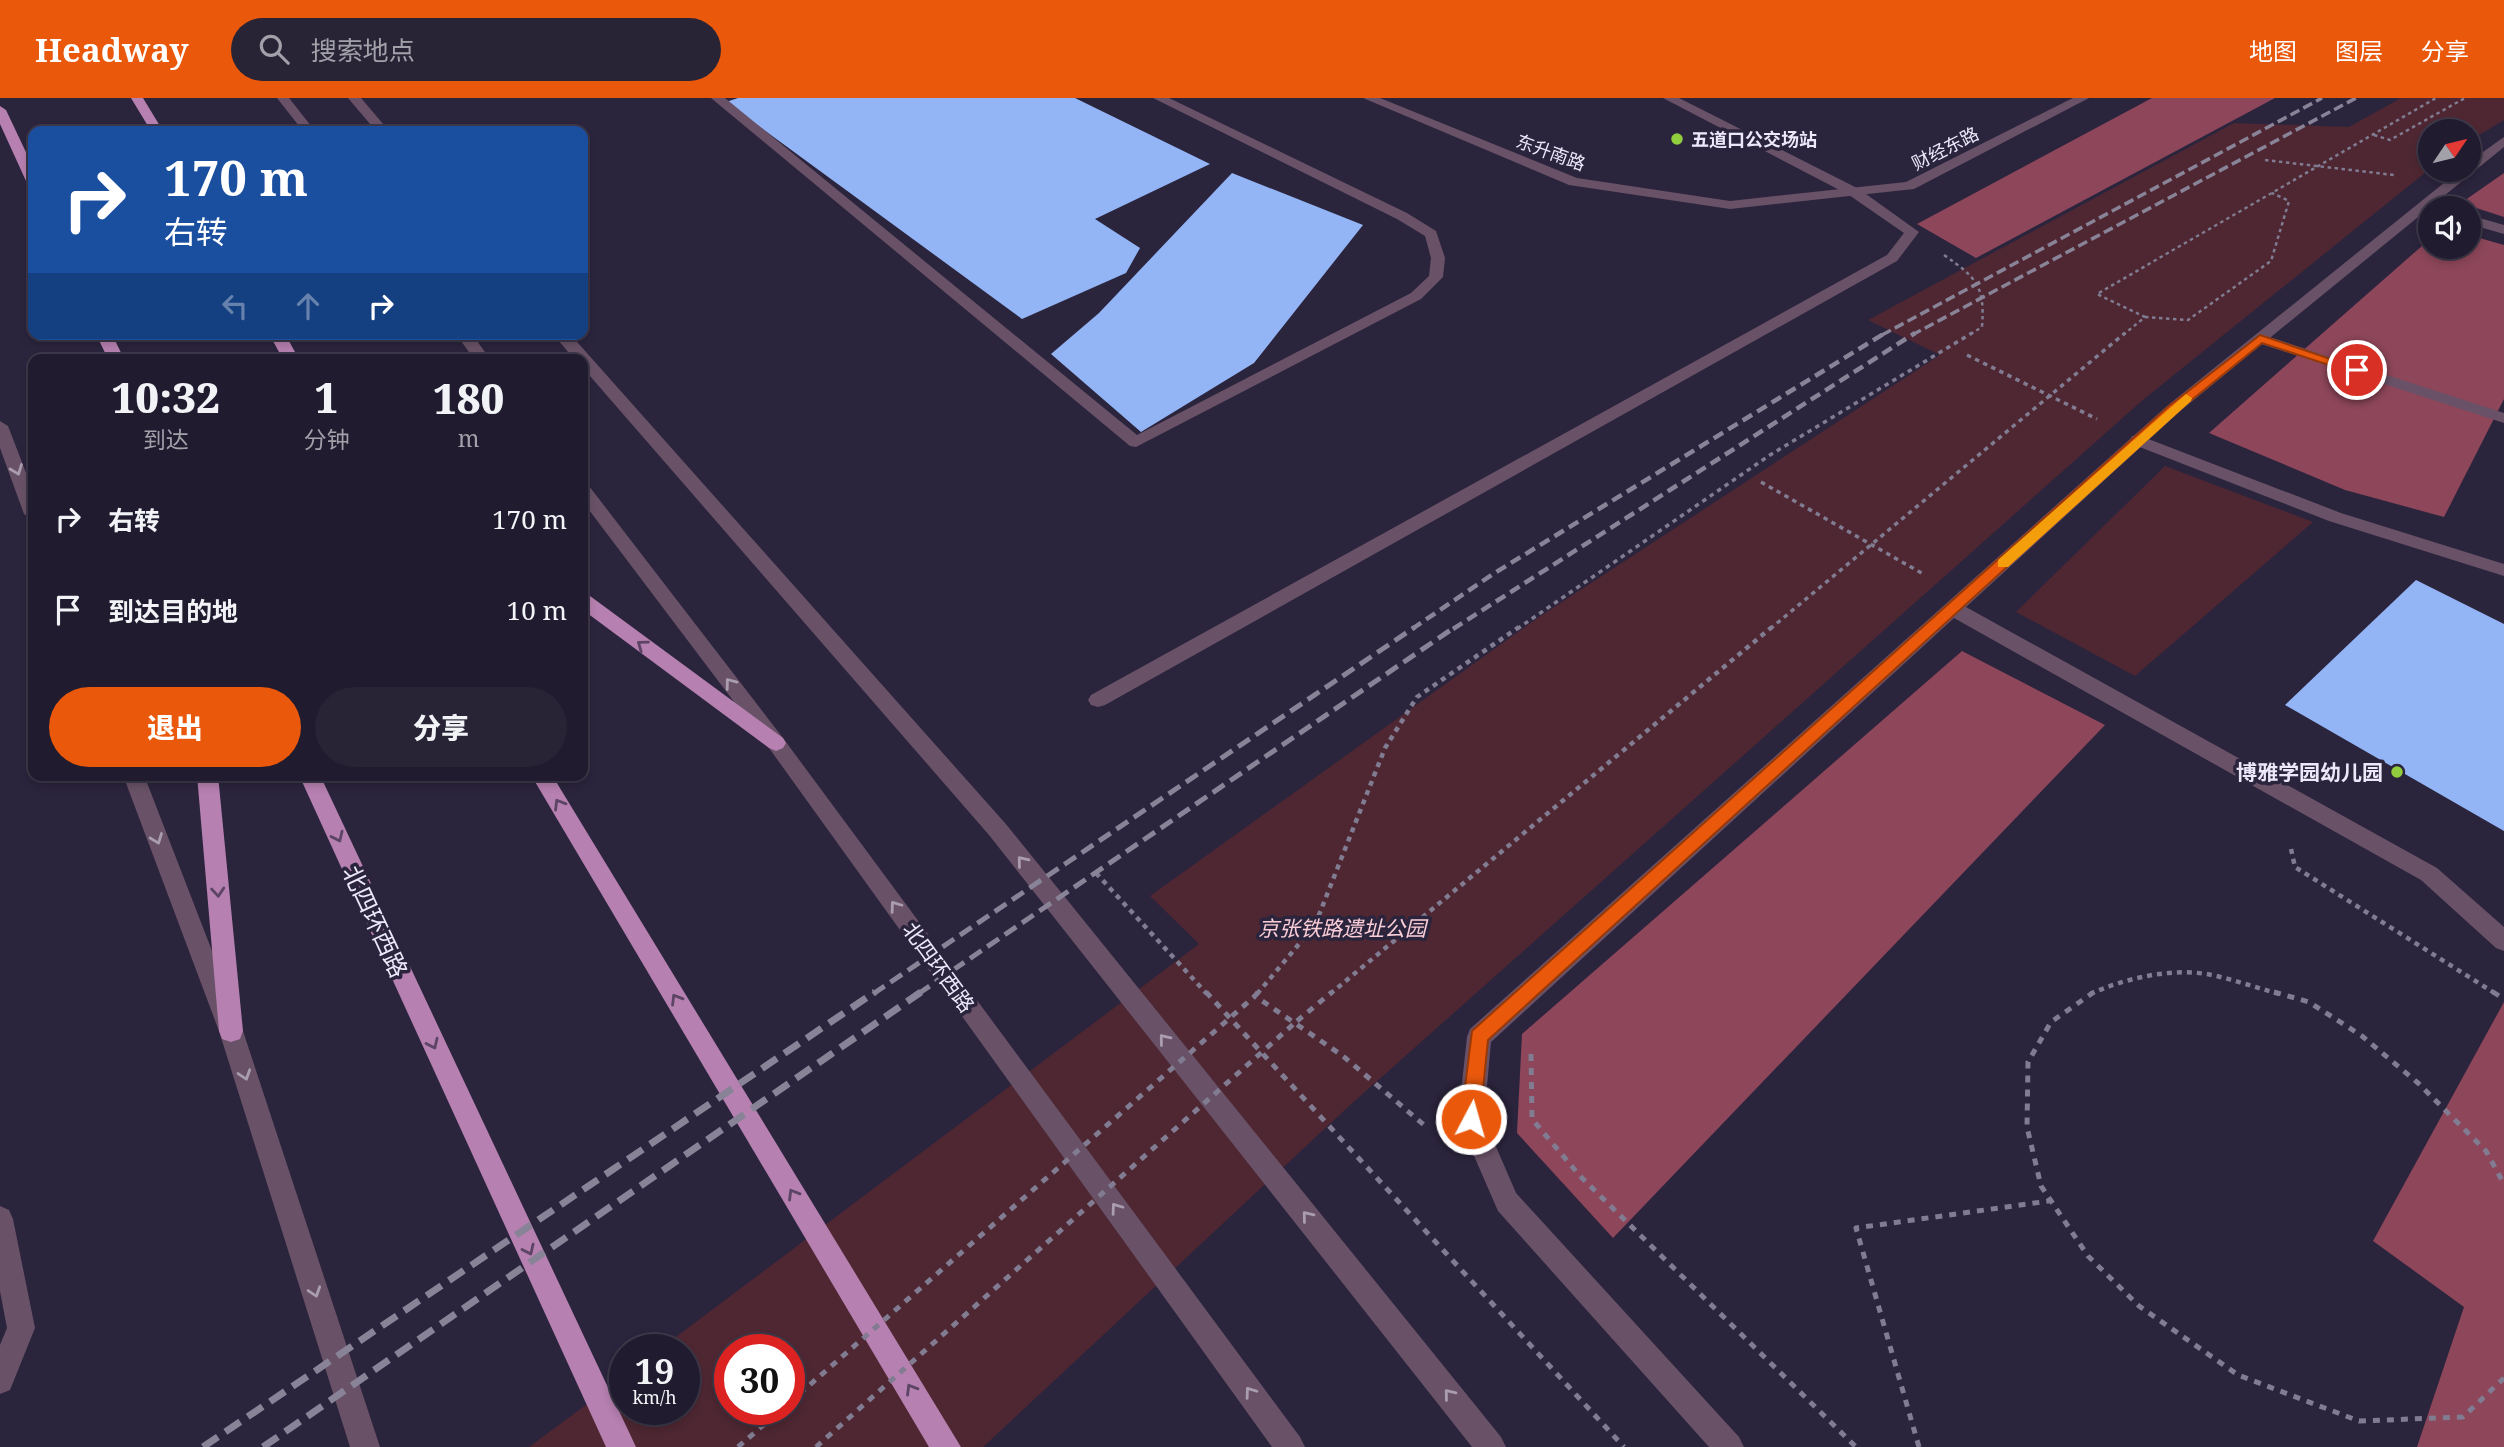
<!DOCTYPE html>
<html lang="zh">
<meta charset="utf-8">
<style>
body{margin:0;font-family:"Noto Serif","Noto Sans SC",serif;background:#282436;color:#f1f3f6;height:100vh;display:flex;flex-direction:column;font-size:26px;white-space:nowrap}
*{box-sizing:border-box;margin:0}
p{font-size:23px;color:#a2a1aa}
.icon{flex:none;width:38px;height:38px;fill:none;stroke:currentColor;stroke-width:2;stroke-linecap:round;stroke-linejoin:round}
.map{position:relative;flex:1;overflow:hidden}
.side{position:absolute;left:28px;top:256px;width:560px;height:427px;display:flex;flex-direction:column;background:#201b2e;border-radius:14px;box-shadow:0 4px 10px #0003,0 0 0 2px #3d394a}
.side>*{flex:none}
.top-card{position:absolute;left:28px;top:28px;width:560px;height:214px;border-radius:14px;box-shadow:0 4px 10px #0003,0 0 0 2px #3d394a;background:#1a4fa0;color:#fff;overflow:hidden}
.needle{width:46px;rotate:55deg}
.controls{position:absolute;left:2418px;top:21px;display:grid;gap:14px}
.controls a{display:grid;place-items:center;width:63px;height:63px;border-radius:50%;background:#201b2e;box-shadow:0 4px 10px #0003,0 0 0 2px #3d394a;font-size:35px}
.speed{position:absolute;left:609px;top:1236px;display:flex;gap:14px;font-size:35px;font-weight:700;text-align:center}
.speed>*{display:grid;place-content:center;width:91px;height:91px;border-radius:50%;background:#201b2e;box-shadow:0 4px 10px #0003,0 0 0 2px #3d394a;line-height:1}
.speed small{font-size:18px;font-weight:400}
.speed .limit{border:10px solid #d22;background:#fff;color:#111}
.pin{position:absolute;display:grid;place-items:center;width:60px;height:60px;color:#fff;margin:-30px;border:4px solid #fff;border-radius:50%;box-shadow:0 2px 7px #0007}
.me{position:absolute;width:77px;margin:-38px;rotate:6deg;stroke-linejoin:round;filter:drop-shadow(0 0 5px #0008)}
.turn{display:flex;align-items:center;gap:24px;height:147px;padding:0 21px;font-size:32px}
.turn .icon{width:91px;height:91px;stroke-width:2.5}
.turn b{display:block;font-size:49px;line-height:60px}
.lanes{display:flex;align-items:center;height:66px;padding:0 21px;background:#0003;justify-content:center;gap:35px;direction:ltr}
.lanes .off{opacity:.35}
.eta{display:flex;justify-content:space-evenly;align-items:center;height:119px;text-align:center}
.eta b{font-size:42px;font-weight:800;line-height:49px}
.action{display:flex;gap:14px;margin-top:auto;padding:14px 21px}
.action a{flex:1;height:80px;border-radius:42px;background:#ea580c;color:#fff;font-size:28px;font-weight:800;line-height:80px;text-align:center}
.action a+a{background:#282436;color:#f1f3f6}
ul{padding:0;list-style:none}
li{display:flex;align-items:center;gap:21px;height:91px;padding:0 21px}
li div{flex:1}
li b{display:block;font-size:26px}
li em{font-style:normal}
header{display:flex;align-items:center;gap:42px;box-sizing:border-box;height:98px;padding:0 35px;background:#ea580c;color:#fff}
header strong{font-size:33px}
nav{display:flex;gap:38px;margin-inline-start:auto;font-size:24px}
.search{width:490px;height:63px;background:#282436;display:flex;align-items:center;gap:18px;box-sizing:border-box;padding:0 24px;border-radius:38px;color:#a2a1aa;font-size:26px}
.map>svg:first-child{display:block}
.green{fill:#4e2732;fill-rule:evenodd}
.forest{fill:#8d465a}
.building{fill:#93b5f5}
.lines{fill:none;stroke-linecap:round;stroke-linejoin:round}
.path-far3{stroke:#817c91;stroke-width:2.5;stroke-dasharray:3.5 3.5;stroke-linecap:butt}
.path-far2{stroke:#817c91;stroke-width:3.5;stroke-dasharray:4.5 4.5;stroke-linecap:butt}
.path-far1{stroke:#817c91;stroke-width:4.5;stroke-dasharray:5 5;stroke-linecap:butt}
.path{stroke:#817c91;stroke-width:5;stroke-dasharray:7 7;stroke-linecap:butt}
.service{fill:#695267;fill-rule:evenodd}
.minor{fill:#695267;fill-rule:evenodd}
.tertiary{fill:#695267;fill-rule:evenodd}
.trunk{fill:#b680b0;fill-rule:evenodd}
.rail-far3{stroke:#898398;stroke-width:3.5;stroke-dasharray:10 4.5;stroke-linecap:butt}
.rail-far2{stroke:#898398;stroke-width:4.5;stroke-dasharray:11 6;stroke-linecap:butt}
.rail-far1{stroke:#898398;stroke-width:5;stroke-dasharray:14 7;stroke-linecap:butt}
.rail{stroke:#898398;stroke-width:7;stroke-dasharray:18 9;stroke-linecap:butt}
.path-bridge{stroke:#817c91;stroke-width:5;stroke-dasharray:7 7;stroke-linecap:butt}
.oneway{stroke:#aa9db0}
.oneway2{stroke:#5c4465}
.route{fill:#ea580c;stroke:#983908;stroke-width:2}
.slow{fill:#f59e0b}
.poi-dot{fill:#92cd3e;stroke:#2b243d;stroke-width:2.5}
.labels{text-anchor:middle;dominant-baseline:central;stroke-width:7;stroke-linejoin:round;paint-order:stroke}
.far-poi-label{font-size:18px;font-weight:bold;fill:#ece8f9;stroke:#2b243d;text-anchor:start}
.far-street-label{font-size:18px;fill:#ece8f9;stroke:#2b243d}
.poi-label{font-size:21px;font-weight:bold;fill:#ece8f9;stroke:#2b243d;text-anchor:end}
.park-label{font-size:21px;font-style:italic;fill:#facdd7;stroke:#2b243d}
.street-label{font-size:21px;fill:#ece8f9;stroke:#2b243d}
.near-street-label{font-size:24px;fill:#ece8f9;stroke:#2b243d}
</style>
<header>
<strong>Headway</strong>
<div class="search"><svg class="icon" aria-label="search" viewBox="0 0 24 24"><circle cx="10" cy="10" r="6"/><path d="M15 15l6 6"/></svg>搜索地点</div>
<nav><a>地图</a><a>图层</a><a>分享</a></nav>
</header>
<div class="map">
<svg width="2504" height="1349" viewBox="0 0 2504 1349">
<rect width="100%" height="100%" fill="#2b243d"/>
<!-- green -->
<g class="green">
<path d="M2401,0H2504V22L2469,43V33H2431V70L2144,301L1348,1009L983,1349H529L625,1278V1311H684V1251H660L1199,846L1150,798L1539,519L1940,257L1868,222L2234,25L2349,29ZM730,1251H789V1311H730Z"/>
<polygon points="2165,368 2313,424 2135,578 2016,514"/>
</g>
<!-- forest -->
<g class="forest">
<polygon points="2152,0 2275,0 1976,160 1917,126"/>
<polygon points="2504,75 2504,119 2461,105"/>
<polygon points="2469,137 2504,147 2504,301 2444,419 2345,392 2209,335 2431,140 2431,149 2469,149"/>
<polygon points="1962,553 2105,627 1613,1140 1517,1035 1522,936"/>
<polygon points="2504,904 2504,1349 2417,1349 2464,1209 2373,1143"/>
</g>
<!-- building -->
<g class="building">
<polygon points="738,0 1075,0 1210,66 1095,121 1140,150 1126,175 1022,221 726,4"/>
<polygon points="1232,75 1363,127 1254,265 1141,334 1051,256 1099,215"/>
<polygon points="2416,482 2504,526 2504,733 2285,607"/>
</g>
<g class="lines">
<!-- path-far3 -->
<g class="path-far3">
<polyline points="2374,37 2390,42 2465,0"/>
<polyline points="2265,62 2394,77"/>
<path d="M1944,157C1977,180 1985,188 1982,229L1969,237"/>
<polyline points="2145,219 2188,222 2271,163 2289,103 2272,95"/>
<polyline points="2123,237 2145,219 2097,196 2436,0"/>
</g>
<!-- path-far2 -->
<g class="path-far2">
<polyline points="1967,257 2097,321"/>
<polyline points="1761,384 1925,477"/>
<polyline points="1517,531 1770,357 1972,235"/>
<polyline points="1770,531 2125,235"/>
</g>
<!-- path-far1 -->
<g class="path-far1">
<polyline points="2291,751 2295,769 2496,896"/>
<polyline points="1096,775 1207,896"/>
<polyline points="1257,896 1315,827 1385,650 1417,599 1519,529"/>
<polyline points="1330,896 1772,529"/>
<path d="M2090,896C2126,880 2172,869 2212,877C2235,882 2257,890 2280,896"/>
</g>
<!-- path -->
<g class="path">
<polyline points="1206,894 1624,1349"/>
<polyline points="1258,894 1255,898 1343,958 1424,1027"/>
<polyline points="2094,894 2051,924 2028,964 2027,1029 2041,1088 2088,1158 2139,1208 2238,1277 2359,1323 2463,1319 2504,1280"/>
<polyline points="2274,894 2309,904 2362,938 2418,985 2486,1053 2504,1086"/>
<polyline points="2493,894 2504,901"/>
<polyline points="1297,923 1332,894"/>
<polyline points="1531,956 1532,1021 1580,1078 1856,1349"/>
<polyline points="738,1349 782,1311"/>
<polyline points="1919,1349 1856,1130 2049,1103"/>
</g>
<!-- service -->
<g class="service">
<polygon points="1663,0 1679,0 1859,91 1919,134 1897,163 1105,607 1098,609 1091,607 1088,602 1091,597 1887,157 1904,135 1849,97"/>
<polygon points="2260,236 2504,315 2504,325 2255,244 2252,241"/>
<polygon points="2138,337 2341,415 2504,466 2504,478 2329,423 2132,346 2130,342 2132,338"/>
</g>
<!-- minor -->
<g class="minor">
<polygon points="711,0 725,0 1137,337 1411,195 1429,178 1431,160 1425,138 1397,121 1153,0 1169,0 1407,115 1436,133 1445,160 1443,179 1421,201 1136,349 1130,348"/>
<polygon points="2504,39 2504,49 2179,314 1966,509 2437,770 2504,829 2504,853 2496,850 2421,782 1954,520 1491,944 1484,1021 1516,1095 1739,1339 1744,1349 1709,1349 1498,1113 1458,1021 1467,939 1470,931 2167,308 2460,72 2469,72 2469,64"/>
<polygon points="2469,117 2504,127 2504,136 2469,126"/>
<polygon points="0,1108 9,1112 13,1121 35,1230 10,1292 0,1296 0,1247 7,1230 0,1193"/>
</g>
<!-- tertiary -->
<g class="tertiary">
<polygon points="277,0 289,0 315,33 303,33"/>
<polygon points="348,0 361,0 389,33 376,33"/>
<polygon points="1363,0 1380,0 1577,80 1730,103 1906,84 2073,0 2089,0 1914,91 1730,111 1569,87"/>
<polygon points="456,236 472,236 490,261 474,261"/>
<polygon points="553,236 570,236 1005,725 1501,1339 1506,1349 1472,1349 989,737 583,270 583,261 574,261"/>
<polygon points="0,323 8,328 33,393 33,422 24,416 0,350"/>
<polygon points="583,387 589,388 783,640 1300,1339 1305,1349 1272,1349 769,650 583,404"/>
<polygon points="123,677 144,677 243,933 380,1349 350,1349 219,933"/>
</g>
<!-- trunk -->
<g class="trunk">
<polygon points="131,0 143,0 163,33 151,33"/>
<polygon points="0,8 6,12 33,69 33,87 26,83 0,26"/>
<polygon points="96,236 112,236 124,261 108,261"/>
<polygon points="269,236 285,236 299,261 283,261"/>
<polygon points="583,497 590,498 783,640 786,645 783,650 776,653 769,650 583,512"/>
<polygon points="197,677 218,677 243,933 240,941 231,944 222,941 219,933"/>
<polygon points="299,677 320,677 636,1349 606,1349"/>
<polygon points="531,677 552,677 961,1349 929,1349"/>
</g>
<!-- rail-far3 -->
<g class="rail-far3">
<polyline points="1882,237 2322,0"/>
<polyline points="1912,237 2356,0"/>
</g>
<!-- rail-far2 -->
<g class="rail-far2">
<polyline points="1412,531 1493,476 1885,235"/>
<polyline points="1453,531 1915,235"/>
</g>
<!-- rail-far1 -->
<g class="rail-far1">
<polyline points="873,896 1415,529"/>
<polyline points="918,896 1455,529"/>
</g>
<!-- rail -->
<g class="rail">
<polyline points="203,1349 875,894"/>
<polyline points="263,1349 921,894"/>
</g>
<!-- path-bridge -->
<g class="path-bridge">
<polyline points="789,1305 1255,898"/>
<polyline points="816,1349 1297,923"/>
</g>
</g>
<!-- one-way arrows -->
<defs><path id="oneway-chevron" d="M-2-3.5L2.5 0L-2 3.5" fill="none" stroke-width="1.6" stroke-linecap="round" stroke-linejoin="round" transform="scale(1.75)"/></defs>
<g class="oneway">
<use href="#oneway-chevron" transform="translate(17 372) rotate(69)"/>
<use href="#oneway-chevron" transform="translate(730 585) rotate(-127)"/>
<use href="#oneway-chevron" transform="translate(157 741) rotate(69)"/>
<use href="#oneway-chevron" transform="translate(1022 763) rotate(-129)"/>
<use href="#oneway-chevron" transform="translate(895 808) rotate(-126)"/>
<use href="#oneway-chevron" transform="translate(1164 941) rotate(-129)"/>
<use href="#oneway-chevron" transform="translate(245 977) rotate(72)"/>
<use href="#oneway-chevron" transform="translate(1116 1110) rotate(-126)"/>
<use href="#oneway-chevron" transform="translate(1307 1118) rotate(-129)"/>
<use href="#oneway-chevron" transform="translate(315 1194) rotate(72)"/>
<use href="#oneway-chevron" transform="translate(1250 1294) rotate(-126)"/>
<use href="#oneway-chevron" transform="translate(1449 1296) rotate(-129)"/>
</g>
<g class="oneway2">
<use href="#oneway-chevron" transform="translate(642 547) rotate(-144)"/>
<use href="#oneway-chevron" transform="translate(559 706) rotate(-121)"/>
<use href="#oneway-chevron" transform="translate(338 739) rotate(65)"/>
<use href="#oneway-chevron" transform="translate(218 794) rotate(85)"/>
<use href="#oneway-chevron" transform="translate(676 901) rotate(-121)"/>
<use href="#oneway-chevron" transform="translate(433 946) rotate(65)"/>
<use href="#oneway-chevron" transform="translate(793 1096) rotate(-121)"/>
<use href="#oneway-chevron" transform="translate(529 1152) rotate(65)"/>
<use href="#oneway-chevron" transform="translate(911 1291) rotate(-121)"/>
</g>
<!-- route -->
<polygon class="route" points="2260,237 2363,272 2353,275 2262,245 2178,313 1488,942 1480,1021 1477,1028 1471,1030 1464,1028 1461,1021 1472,933 2169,308"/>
<!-- slow -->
<polygon class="slow" points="2186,296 2192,300 2191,303 2008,469 1998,469 1998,462"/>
<!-- markers -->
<g class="poi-dot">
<circle cx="1677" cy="41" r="7"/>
<circle cx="2397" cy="674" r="7"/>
</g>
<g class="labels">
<!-- far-poi labels -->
<g class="far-poi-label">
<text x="1691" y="41">五道口公交场站</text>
</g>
<!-- far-street labels -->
<g class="far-street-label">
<text transform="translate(1945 50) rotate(-27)">财经东路</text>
<text transform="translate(1551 54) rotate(20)">东升南路</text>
</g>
<!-- poi labels -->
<g class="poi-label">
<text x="2383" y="674">博雅学园幼儿园</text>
</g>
<!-- park labels -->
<g class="park-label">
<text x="1342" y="830">京张铁路遗址公园</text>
</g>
<!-- street labels -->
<g class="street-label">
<text transform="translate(939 869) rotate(54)">北四环西路</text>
</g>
<!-- near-street labels -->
<g class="near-street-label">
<text transform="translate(376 823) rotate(65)">北四环西路</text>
</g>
</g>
</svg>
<div class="controls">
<a><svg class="needle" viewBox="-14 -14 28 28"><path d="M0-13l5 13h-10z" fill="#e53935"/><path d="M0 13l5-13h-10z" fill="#a2a1aa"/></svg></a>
<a><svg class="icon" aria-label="sound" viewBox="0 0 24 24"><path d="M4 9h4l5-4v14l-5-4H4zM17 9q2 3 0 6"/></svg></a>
</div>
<div class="speed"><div>19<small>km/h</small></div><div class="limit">30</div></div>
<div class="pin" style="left:2357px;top:272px;background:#d93025"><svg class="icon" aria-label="arrive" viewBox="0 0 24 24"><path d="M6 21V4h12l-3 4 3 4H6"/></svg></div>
<svg class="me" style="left:1471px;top:1021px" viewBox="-20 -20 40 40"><circle r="17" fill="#ea580c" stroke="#fff" stroke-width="3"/><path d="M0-11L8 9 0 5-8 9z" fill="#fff"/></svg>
<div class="top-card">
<div class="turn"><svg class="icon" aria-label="right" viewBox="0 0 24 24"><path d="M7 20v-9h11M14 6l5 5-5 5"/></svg><div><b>170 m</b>右转</div></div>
<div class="lanes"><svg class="icon off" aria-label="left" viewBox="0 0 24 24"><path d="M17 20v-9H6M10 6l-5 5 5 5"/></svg><svg class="icon off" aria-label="ahead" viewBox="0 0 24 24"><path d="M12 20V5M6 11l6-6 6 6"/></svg><svg class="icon" aria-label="right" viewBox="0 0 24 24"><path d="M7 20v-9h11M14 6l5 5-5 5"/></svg></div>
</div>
<section class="side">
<div class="eta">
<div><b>10:32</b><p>到达</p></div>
<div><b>1</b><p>分钟</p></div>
<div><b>180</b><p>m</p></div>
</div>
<ul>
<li><svg class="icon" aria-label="right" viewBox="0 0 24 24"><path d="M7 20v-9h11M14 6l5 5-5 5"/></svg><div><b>右转</b></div><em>170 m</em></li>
<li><svg class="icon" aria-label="arrive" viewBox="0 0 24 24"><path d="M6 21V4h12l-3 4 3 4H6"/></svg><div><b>到达目的地</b></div><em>10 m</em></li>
</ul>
<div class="action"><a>退出</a><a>分享</a></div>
</section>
</div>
